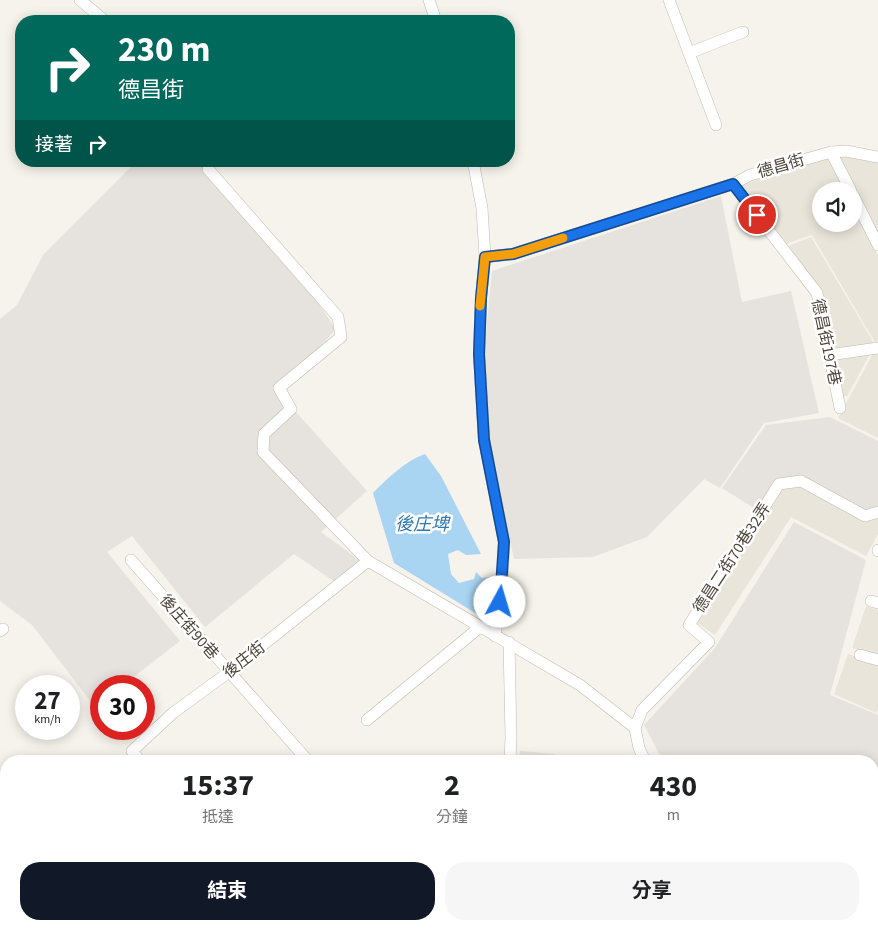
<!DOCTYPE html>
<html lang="zh-TW">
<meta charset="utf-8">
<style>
body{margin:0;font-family:"Source Sans 3","Noto Sans TC",sans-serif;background:#f6f6f6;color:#202124;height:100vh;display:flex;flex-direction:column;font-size:19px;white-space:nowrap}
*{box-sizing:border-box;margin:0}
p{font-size:16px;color:#757577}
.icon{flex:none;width:28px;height:28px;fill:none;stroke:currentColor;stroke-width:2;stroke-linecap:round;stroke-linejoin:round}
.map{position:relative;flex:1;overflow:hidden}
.sheet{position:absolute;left:0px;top:755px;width:879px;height:175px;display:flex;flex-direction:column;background:#fff;border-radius:20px 20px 0 0;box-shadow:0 2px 12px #0003}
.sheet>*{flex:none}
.banner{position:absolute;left:15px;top:15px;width:500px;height:152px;border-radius:20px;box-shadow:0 2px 12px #0003;background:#00695c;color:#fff;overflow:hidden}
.buttons{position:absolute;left:812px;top:182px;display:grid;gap:10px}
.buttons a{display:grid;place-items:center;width:50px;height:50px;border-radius:50%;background:#fff;box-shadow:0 2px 12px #0003;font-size:25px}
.speed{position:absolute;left:15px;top:675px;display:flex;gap:10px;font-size:25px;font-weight:700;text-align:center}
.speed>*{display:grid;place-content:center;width:65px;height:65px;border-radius:50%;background:#fff;box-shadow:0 2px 12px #0003;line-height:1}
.speed small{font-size:12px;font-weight:400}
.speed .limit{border:8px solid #d22;background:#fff;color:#111}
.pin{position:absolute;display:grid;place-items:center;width:42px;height:42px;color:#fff;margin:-21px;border:2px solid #fff;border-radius:50%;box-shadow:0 1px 5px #0007}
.me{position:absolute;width:55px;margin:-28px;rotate:6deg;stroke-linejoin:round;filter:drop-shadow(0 0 4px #0008)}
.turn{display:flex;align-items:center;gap:18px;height:105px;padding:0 20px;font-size:22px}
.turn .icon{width:65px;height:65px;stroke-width:2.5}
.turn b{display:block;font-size:35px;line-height:42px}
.then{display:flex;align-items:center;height:48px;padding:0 20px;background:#0003;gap:10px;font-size:19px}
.eta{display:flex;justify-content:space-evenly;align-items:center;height:85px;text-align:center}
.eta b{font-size:30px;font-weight:700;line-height:35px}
.button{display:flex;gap:10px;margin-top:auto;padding:10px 20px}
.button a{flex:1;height:58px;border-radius:20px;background:#111827;color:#fff;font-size:20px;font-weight:700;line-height:58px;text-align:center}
.button a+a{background:#f6f6f6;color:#202124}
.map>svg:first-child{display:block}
.residential{fill:#eae5da}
.industrial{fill:#e6e2dd}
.water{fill:#a9d4f2}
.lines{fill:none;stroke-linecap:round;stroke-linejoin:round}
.minor-casing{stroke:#c2bbae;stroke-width:12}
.minor{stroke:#fff;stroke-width:11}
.route-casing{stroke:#114b97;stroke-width:12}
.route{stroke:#1a73e8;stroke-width:9}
.slow{stroke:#f59e0b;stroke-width:9}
.labels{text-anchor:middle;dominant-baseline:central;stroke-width:5;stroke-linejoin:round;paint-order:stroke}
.street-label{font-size:16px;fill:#4b4439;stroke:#fff}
.water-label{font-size:18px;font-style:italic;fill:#2e7ab2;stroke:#fff}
</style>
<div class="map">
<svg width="878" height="930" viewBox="0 0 878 930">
<rect width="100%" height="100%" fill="#f6f3ec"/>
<!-- residential -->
<g class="residential">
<polygon points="846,155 878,160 878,239 836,156"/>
<polygon points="828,157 845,191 821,191 821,224 854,224 854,208 878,256 878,343 876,344 812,235 783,245 737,186"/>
<polygon points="811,237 875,345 847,396 839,396 821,299 783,248"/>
<polygon points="877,346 878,346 878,438 838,418"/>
<polygon points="802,486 865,522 878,517 878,534 866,556 791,517 715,635 697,623 782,488"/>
<polygon points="866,606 878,610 878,657 852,648"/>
<polygon points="848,654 878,664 878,710 876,713 834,694"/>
</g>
<!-- industrial -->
<g class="industrial">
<polygon points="137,161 197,161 320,306 336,329 279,393 367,491 321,532 362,562 335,582 294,554 205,627 132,536 107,552 180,641 122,686 101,686 101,702 95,707 32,625 0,601 0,319 17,305 43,255"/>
<polygon points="721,196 742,302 791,291 819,413 764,423 720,488 704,479 647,537 593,557 514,559 488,437 484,353 492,271"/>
<polygon points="830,417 878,441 878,508 866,512 801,475 776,479 757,510 722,488 766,425"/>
<polygon points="794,522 866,560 830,695 878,715 878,930 787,930 788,924 872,924 872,761 663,761 644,725 715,648"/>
<polygon points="520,751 555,754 558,761 519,761"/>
</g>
<!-- water -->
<path class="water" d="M425,454L441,476L481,554L466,555L458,550L448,554L451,574L459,583L474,579L476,572L482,578L489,577L493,583L492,615L480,616L394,563L373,493C387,479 405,461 425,454Z"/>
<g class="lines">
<defs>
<g id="minor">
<polyline points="80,0 105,21"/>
<polyline points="429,0 436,21"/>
<polyline points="669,0 716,125"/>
<polyline points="689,53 743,32"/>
<polyline points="831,152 851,191"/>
<polyline points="473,161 482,208 485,257 481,298 479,354 484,440 504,542 502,585 495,636"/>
<polyline points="208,169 338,317 341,337 279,388 291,409 264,434 263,452 368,561 580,685 635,728"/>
<polyline points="733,184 817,293 840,408"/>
<polyline points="854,197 878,245"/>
<polyline points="485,257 513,254 733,184 750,175 831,152 846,151 878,157"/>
<polyline points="829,355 878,348"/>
<polyline points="878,550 878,551"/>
<polyline points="131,560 308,761"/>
<polyline points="871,601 878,603"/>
<polyline points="0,631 3,629"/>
<polyline points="509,642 511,737 510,761"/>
<polyline points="860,655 878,660"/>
<polyline points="367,720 480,627"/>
<polyline points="140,761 132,751 173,713 229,672 368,561"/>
<polyline points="645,761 639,748 635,728 642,710 709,642 689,625 779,484 801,481 865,516 878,512"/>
<polyline points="0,821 6,831"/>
<polyline points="60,924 63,930"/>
<polyline points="453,924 458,930"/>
<polyline points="28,930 31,924"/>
<polyline points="498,930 498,924"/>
<polyline points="776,930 777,924"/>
</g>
</defs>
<!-- minor casing -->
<use href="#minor" class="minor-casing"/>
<!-- minor -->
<use href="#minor" class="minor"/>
</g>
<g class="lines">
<defs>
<polyline id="route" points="500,602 504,542 484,440 479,354 481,298 485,257 513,254 733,184 757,215"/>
</defs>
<!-- route casing -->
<use href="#route" class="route-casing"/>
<!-- route -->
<use href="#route" class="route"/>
<!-- slow -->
<polyline class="slow" points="480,306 485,257 513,254 563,238"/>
</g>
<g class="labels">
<!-- street labels -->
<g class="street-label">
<text transform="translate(781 166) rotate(-16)">德昌街</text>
<text transform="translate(826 342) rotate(78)">德昌街197巷</text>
<text transform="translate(732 558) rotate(-57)">德昌二街70巷32弄</text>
<text transform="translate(189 627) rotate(49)">後庄街90巷</text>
<text transform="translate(244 660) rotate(-38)">後庄街</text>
</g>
<!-- water labels -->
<g class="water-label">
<text x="422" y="524">後庄埤</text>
</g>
</g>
</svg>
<div class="buttons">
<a><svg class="icon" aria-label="sound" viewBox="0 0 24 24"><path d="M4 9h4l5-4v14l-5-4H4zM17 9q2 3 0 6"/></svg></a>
</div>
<div class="speed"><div>27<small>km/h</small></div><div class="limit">30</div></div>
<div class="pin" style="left:757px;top:215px;background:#d93025"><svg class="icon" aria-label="arrive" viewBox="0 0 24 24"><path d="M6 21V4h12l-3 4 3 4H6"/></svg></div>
<svg class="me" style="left:500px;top:602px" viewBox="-20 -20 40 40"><circle r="19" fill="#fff"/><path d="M0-13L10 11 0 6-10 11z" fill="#1a73e8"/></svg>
<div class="banner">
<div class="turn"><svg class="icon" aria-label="right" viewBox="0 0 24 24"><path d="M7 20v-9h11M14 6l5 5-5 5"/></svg><div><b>230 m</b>德昌街</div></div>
<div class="then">接著<svg class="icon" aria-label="right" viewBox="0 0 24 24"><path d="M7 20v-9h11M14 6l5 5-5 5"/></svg></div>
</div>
<section class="sheet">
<div class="eta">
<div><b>15:37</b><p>抵達</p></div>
<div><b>2</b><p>分鐘</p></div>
<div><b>430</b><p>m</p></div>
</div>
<div class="button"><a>結束</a><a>分享</a></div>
</section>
</div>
